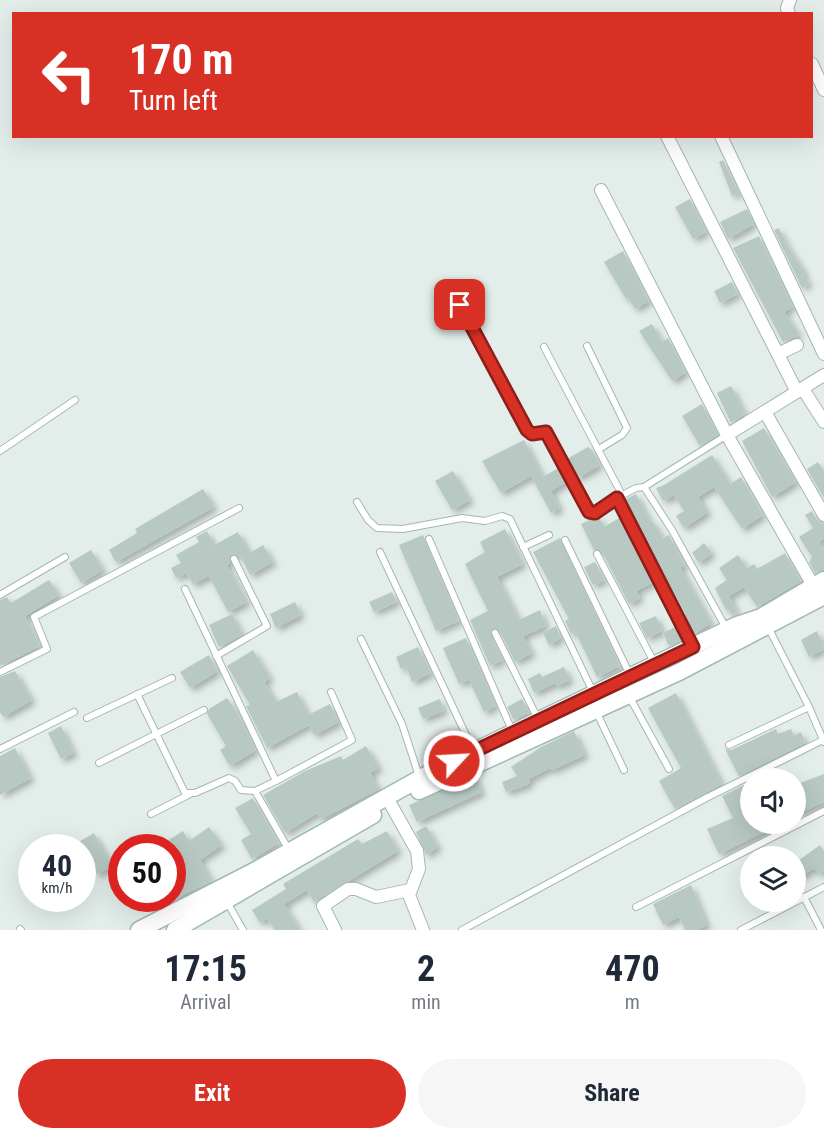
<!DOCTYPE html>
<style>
body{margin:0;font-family:"Roboto Condensed",sans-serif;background:#f6f6f7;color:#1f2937;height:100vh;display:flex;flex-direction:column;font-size:22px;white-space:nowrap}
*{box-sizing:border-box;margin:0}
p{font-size:20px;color:#747a83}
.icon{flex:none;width:33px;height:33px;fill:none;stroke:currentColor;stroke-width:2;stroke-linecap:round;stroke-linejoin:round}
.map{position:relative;height:930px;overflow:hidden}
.details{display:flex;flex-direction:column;background:#fff;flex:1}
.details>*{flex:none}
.guide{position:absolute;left:12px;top:12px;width:801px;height:126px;border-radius:0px;box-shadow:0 6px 24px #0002;background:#d93025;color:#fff;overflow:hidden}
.tools{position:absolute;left:740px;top:768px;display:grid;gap:12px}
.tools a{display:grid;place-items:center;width:66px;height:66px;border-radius:50%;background:#fff;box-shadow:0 6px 24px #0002;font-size:30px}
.speed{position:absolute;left:18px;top:834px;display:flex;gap:12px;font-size:30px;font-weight:700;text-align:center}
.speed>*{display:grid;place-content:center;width:78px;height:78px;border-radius:50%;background:#fff;box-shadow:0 6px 24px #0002;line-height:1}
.speed small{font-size:15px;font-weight:400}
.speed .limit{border:9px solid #d22;background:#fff;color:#111}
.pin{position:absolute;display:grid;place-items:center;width:51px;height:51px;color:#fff;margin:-26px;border-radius:12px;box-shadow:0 3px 9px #0006}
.me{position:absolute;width:66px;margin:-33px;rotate:65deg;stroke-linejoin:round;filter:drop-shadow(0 0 4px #0008)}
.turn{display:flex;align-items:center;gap:21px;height:126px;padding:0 18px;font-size:27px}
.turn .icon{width:78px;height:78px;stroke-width:2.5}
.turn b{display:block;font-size:42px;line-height:51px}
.eta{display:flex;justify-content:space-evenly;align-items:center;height:102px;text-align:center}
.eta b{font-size:36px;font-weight:700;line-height:42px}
.primary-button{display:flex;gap:12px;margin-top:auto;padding:12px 18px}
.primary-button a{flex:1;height:69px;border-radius:36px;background:#d93025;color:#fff;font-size:24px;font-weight:700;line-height:69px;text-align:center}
.primary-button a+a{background:#f6f6f7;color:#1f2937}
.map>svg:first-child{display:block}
.building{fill:#b8c9c4;filter:url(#shadow)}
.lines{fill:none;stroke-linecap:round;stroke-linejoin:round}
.lane-casing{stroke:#a5b7b3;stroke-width:8}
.street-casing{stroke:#a5b7b3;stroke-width:14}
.secondary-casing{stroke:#a1bab5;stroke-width:19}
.lane{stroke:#fff;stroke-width:6}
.street{stroke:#fff;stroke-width:12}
.secondary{stroke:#fff;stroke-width:16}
.route-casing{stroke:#8d1f18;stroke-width:15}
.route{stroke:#d93025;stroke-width:10}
</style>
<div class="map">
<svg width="824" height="930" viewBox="0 0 824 930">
<defs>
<filter id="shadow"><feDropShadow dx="4" dy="4" stdDeviation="3" flood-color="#0004"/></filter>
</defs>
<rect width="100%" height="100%" fill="#e3eeeb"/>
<!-- building -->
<g class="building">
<polygon points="723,160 739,193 732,196 719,162"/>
<polygon points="690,199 706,232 693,239 675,207"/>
<polygon points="747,209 754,224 728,239 720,222"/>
<polygon points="779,228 787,245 805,273 803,274 809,283 802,288 774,230"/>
<polygon points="759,236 793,307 784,312 799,335 783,342 733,248"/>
<polygon points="623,251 649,301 635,309 628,298 626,299 604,262"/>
<polygon points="732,282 738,294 720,303 714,291"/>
<polygon points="652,324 662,342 668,338 686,372 672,381 639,331"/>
<polygon points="731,386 745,414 731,423 717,393"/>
<polygon points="702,404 718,435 700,446 682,416"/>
<polygon points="764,428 796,482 772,497 742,441"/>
<polygon points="524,440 543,477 560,467 568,481 551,491 560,508 551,513 531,476 501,493 482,461"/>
<polygon points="588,447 592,450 600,465 578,478 567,459"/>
<polygon points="712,455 730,484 741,477 763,515 742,529 714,487 698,497 708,512 684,528 676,516 684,511 674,495 663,501 656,488 664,485"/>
<polygon points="818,462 824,471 824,498 807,469"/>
<polygon points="453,471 470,500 452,510 435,481"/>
<polygon points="203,489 214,507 116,562 109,550 137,533 135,529"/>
<polygon points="636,494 650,522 652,521 663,538 669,535 685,565 680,567 711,623 693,634 683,616 686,615 624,500"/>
<polygon points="812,511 817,520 824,523 824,538 819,542 824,550 824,569 815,573 809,562 812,557 799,537 813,528 805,515"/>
<polygon points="598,516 604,527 621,517 654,582 636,591 640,598 629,604 602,552 594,550 581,524"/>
<polygon points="505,529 523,564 497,577 519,620 540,610 546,626 523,636 532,653 515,662 499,630 492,629 490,635 503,660 490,666 470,620 488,611 465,564 485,552 480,542"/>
<polygon points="207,531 214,545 238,532 250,553 263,545 273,562 250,575 241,557 235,554 230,556 230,563 227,565 247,602 228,612 209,576 193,584 186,573 176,578 171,568 181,563 176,555 199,542 196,537"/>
<polygon points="423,535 459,621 436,631 399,545"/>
<polygon points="560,538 620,666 597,677 575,631 571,634 565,621 569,619 533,552"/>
<polygon points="704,543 712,553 699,563 692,553"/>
<polygon points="91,550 103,570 81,583 69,563"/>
<polygon points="785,553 801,581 757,607 744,587 729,596 737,612 732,615 728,609 726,610 715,588 727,580 719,568 738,555 747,568 754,564 757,569"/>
<polygon points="595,562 605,580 593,585 584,567"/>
<polygon points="49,580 59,595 25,616 40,646 0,666 0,600 7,597 11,603"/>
<polygon points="392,592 397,602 374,612 369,602"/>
<polygon points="295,602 301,615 276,628 270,614"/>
<polygon points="232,614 242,635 219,647 209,625"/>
<polygon points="656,616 662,631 647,638 639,623"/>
<polygon points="556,626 561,638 549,645 543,633"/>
<polygon points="677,626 684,639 669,646 663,633"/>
<polygon points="817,631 824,649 809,657 801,640"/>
<polygon points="466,638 496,706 484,712 469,680 459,684 443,648"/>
<polygon points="418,647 431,673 412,682 406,666 401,669 396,657"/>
<polygon points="253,650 270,678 264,682 276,702 297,692 308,715 330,704 339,722 314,735 309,725 267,748 246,706 250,705 227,666"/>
<polygon points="209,655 218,671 190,688 180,672"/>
<polygon points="564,667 570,680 557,686 556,683 534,693 528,679 540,673 542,677"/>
<polygon points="15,671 32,700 3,717 0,712 0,677"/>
<polygon points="676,693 722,784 675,809 659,781 681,768 648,708"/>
<polygon points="227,698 237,712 256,750 230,766 220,750 226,746 207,714 209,709"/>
<polygon points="440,699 444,711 423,719 418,708"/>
<polygon points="522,699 529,712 514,720 507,707"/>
<polygon points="61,726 74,753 61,759 48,733"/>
<polygon points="776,729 778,734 791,729 794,736 801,732 805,743 739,776 725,749 731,750"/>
<polygon points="574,731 585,755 552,770 550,768 529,779 530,783 522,787 506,792 502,782 517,776 511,767 541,747"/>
<polygon points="366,746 379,768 370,773 379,789 321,819 317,813 285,833 263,795 305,771 341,756 343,760"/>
<polygon points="15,748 31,778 0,795 0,756"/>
<polygon points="824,774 824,802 795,815 795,785"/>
<polygon points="475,777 482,792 417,822 409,805"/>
<polygon points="750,782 750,824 781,824 719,854 707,829 733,818 722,796"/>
<polygon points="253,798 279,843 252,859 241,840 251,834 235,808"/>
<polygon points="426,826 438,847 426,855 416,832"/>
<polygon points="209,827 222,845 200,860 212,881 151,910 146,898 172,898 172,848 156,848 183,831 189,841"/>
<polygon points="387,831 398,851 314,902 307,890 284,904 300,930 275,930 267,918 260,923 252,910 286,889 283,884 358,839 362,844"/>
<polygon points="94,833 112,866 97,874 82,848 47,848 65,837 70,847"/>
<polygon points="820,845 824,851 824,871 818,874 815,868 795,879 795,863"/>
<polygon points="691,885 707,925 697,930 685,930 679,917 663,925 653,904"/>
</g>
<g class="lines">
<defs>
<g id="lane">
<polyline points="449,284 527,430 533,434 546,432 592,514 617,498 620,491 544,347"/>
<polyline points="587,346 627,428 622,435 599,449"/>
<polyline points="0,451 75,400"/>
<polyline points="644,487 727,435"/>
<polyline points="357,502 368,520 377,528 403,529 462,518 485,521 502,516 510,519 593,692"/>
<polyline points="429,539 513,733"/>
<polyline points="565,540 630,675"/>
<polyline points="523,547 549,535"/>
<polyline points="380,552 473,750"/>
<polyline points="597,554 654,662"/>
<polyline points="185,589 276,781 255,791 289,850"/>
<polyline points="0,595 65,557"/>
<polyline points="768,627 809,707 824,742"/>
<polyline points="495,633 538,719"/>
<polyline points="361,639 402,724 419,776"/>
<polyline points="693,646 617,498 636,488 644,487 672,530 726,628"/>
<polyline points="216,656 267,626 234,559"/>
<polyline points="0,672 47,649 34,617 239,508"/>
<polyline points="137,694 185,793 195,793 229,778 235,781 241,790 255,791"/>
<polyline points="629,696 669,769"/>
<polyline points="596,711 624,770"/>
<polyline points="87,718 172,678"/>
<polyline points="729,745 809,707"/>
<polyline points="0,749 74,712"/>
<polyline points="99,763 204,710"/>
<polyline points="276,781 352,740 331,692"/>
<polyline points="151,814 190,794"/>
<polyline points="804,897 821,930"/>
<polyline points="227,902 243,930"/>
<polyline points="636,907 824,811"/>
<polyline points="20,929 21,930"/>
<polyline points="462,930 706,798 823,740"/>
<polyline points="741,930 824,887"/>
</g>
<g id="street">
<polyline points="789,14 787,8 790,0"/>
<polyline points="812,64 824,90"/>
<polyline points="667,136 797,392"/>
<polyline points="721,136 824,354"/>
<polyline points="601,190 727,435 814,587"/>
<polyline points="778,354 797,345"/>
<polyline points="803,389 824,422"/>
<polyline points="765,412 824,515"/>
<polyline points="727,435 824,375"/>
<polyline points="386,796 417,851 419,869 409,895 423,930"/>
<polyline points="335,930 323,906 348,889 356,889 376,897 410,890"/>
</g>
<g id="secondary">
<polyline points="419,791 679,672 824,596"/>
<polyline points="139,930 258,869 435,770 737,625 761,617 824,580"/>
<polyline points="175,930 373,815"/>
</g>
</defs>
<!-- lane casing -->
<use href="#lane" class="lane-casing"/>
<!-- street casing -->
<use href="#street" class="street-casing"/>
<!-- secondary casing -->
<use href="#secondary" class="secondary-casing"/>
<!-- lane -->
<use href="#lane" class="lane"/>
<!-- street -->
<use href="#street" class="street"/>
<!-- secondary -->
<use href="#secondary" class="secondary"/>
</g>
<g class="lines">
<defs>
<polyline id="route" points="454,761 693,647 617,498 595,513 589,512 546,432 532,434 527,430 460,305"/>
</defs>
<!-- route casing -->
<use href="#route" class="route-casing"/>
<!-- route -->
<use href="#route" class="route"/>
</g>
</svg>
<div class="tools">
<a><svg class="icon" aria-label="sound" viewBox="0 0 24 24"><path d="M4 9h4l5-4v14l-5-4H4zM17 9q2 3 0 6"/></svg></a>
<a><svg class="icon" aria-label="layers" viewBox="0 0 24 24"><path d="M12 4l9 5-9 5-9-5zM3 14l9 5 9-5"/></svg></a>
</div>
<div class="speed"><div>40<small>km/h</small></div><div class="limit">50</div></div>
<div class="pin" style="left:460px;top:305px;background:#d93025"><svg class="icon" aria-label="arrive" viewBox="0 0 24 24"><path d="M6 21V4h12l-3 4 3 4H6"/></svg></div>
<svg class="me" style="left:454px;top:761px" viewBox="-20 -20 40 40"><circle r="17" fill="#d93025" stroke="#fff" stroke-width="3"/><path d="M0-11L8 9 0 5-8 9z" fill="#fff"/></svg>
<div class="guide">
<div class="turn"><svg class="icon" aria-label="left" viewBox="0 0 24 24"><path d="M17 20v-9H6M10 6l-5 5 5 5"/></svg><div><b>170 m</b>Turn left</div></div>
</div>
</div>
<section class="details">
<div class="eta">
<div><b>17:15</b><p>Arrival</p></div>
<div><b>2</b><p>min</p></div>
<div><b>470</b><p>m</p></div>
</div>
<div class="primary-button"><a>Exit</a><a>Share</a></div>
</section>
